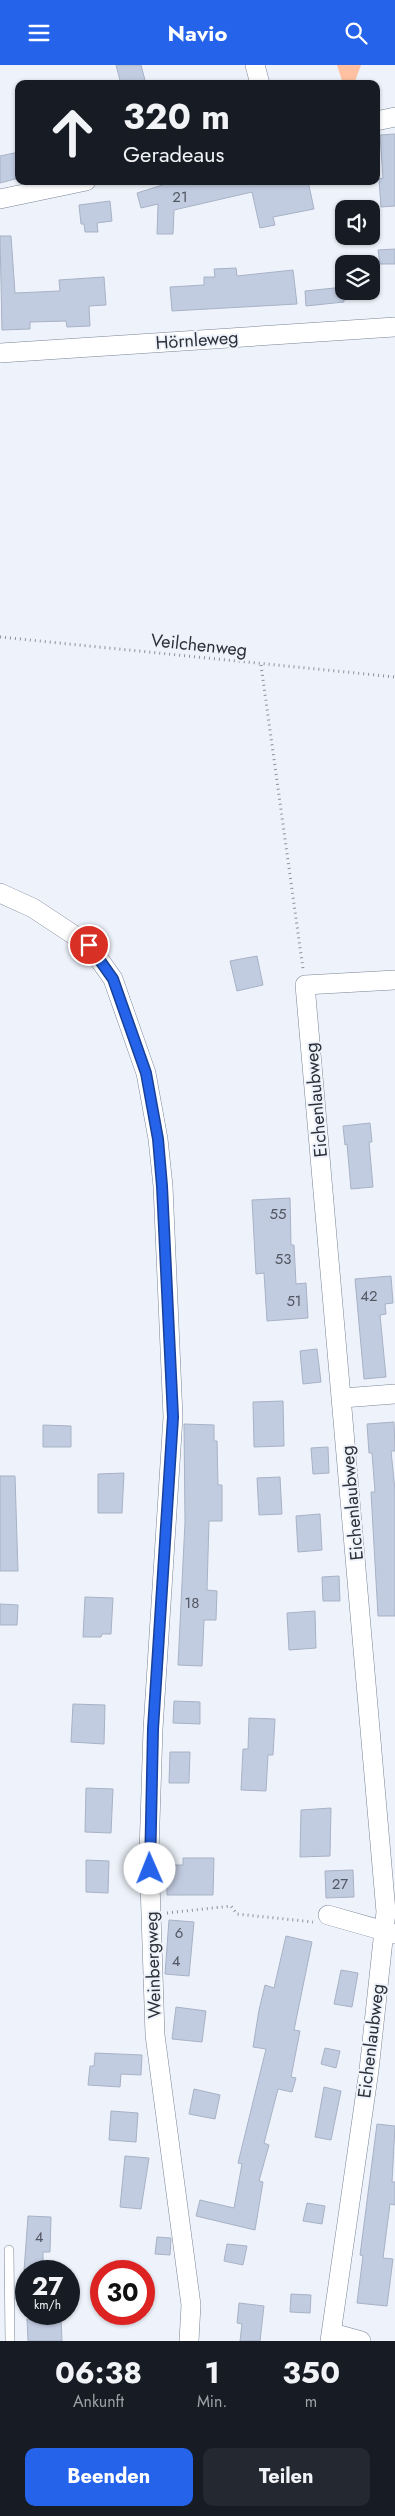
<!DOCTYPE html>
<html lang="de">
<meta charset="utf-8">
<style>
body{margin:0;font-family:Jost,sans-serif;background:#242831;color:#f1f3f6;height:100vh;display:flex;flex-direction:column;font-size:19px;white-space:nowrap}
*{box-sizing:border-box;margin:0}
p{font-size:16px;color:#9ea1a6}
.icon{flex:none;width:28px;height:28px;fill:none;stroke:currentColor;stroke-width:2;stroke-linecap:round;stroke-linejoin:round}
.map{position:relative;height:2276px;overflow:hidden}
.side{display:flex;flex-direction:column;background:#171b24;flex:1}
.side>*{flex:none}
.banner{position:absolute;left:15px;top:15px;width:365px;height:105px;border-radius:10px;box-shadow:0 1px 4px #0004;background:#171b24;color:#f1f3f6;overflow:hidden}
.tools{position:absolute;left:335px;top:135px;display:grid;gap:10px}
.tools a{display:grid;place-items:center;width:45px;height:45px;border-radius:10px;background:#171b24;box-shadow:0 1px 4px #0004;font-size:25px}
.speed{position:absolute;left:15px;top:2195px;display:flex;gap:10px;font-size:25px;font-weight:700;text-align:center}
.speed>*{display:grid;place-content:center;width:65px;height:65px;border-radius:50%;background:#171b24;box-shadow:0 1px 4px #0004;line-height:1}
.speed small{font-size:12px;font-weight:400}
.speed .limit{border:8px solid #d22;background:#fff;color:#111}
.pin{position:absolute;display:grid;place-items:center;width:42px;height:42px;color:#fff;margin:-21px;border:2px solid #fff;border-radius:50%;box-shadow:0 1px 5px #0007}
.me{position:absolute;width:55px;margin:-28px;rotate:359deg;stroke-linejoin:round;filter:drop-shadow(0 0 4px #0008)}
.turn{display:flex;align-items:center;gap:18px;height:105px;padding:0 25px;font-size:22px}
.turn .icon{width:65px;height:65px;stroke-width:2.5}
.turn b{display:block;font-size:35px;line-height:42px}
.eta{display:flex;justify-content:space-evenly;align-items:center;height:85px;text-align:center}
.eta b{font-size:30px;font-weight:700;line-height:35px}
.action{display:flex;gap:10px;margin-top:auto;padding:10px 25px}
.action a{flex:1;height:58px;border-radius:10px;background:#2563eb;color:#fff;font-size:20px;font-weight:700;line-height:58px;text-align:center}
.action a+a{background:#242831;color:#f1f3f6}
header{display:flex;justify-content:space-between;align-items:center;height:65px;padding:0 25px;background:#2563eb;color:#fff;font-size:22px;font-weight:700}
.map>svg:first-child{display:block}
.green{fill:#ffc1a1}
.building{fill:#c2cce1;stroke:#a8b2c6}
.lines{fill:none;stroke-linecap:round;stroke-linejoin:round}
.service-casing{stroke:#7a8397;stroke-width:10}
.minor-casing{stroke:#7a8397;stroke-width:20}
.path{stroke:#8d9199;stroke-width:3;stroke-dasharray:1 4;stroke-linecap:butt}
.service{stroke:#fff;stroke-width:9}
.minor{stroke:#fff;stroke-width:19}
.route-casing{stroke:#184099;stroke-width:12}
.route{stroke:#2563eb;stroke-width:9}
.labels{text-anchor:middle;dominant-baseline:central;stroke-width:4;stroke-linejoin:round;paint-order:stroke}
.number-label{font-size:15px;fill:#525762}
.street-label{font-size:18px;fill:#2c3038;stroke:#eef3fb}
</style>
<header><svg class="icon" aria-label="menu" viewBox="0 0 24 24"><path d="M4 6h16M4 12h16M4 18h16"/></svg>Navio<svg class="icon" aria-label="search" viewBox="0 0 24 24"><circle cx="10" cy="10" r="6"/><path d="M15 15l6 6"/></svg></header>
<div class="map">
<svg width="395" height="2276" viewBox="0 0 395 2276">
<rect width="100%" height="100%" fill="#eef3fb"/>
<!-- green -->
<polygon class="green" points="337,0 361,0 354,19 343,19"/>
<!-- building -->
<g class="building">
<polygon points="116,0 141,0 146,19 121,19"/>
<polygon points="395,69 395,141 381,142 379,114 383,113 380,70"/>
<polygon points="19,87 19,113 0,118 0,91"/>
<polygon points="175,116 308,116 314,144 273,152 275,160 260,163 252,127 174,145 173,169 157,169 158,139 141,143 137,128"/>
<polygon points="110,136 112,156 97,158 98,167 85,167 84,159 81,159 79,140"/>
<polygon points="0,171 11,171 15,228 60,226 59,215 104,212 106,240 89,241 90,261 67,262 66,256 30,257 30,264 2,265"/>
<polygon points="395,184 395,199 380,199 378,185"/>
<polygon points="236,203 237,211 293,205 297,239 172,246 170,222 204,220 204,212 215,212 214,204"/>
<polygon points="344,222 344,237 306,241 305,226"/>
<polygon points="257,891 263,920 237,926 230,896"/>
<polygon points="370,1058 372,1077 369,1077 373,1122 351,1124 347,1079 345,1080 343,1061"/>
<polygon points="290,1133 291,1180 294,1180 296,1219 306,1218 308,1253 267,1256 264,1208 256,1209 252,1135"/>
<polygon points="391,1211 393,1238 385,1239 386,1249 380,1250 386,1312 364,1314 355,1214"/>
<polygon points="317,1284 321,1317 303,1319 300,1286"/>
<polygon points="283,1336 284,1381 254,1382 253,1337"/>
<polygon points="394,1357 395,1386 391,1386 395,1425 395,1551 378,1551 371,1427 375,1427 372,1388 369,1388 367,1359"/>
<polygon points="184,1359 214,1360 214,1376 217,1376 218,1420 222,1420 222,1456 209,1456 207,1525 217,1526 216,1555 204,1555 202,1601 178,1600 185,1457"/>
<polygon points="43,1360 71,1361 71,1382 43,1382"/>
<polygon points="328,1382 329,1408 313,1409 311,1383"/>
<polygon points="124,1408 122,1448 98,1448 98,1409"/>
<polygon points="0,1411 15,1411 18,1506 0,1506"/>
<polygon points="280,1412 282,1449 259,1450 257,1413"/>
<polygon points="320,1449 322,1485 298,1487 296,1451"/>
<polygon points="339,1511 340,1536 323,1536 322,1512"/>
<polygon points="85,1532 113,1533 111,1569 102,1569 101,1572 83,1572"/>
<polygon points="0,1539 18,1540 17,1560 0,1560"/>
<polygon points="315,1546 316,1583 289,1585 287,1548"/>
<polygon points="174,1636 200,1637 200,1659 173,1658"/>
<polygon points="73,1639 105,1640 104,1679 71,1677"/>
<polygon points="249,1653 275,1654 273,1690 268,1690 266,1726 241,1725 243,1684 248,1684"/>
<polygon points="170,1687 190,1687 189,1718 169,1718"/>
<polygon points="86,1723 113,1724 111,1768 85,1767"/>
<polygon points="331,1743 330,1791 300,1792 301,1745"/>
<polygon points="183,1793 214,1793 213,1830 167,1830 167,1800 183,1800"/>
<polygon points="86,1795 109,1796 108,1828 86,1827"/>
<polygon points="353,1805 354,1832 326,1833 325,1806"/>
<polygon points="169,1855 194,1857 189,1911 165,1909"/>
<polygon points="286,1871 312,1877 294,1965 300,1966 291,2012 296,2013 292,2027 278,2024 264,2078 269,2080 259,2116 263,2117 255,2165 196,2151 200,2135 234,2143 242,2099 238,2098 266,1984 253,1982 259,1945 265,1920 274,1923"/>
<polygon points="341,1905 358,1908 352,1942 334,1939"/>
<polygon points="176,1942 206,1946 202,1977 172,1974"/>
<polygon points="325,1983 340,1986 336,2003 321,1999"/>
<polygon points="95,1988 142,1990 141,2010 121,2009 120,2022 88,2020 90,2001 94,2001"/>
<polygon points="324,2022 341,2026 331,2075 315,2072"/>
<polygon points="194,2024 220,2030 215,2054 189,2049"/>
<polygon points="111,2046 138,2048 136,2077 109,2075"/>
<polygon points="377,2059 395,2061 392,2117 395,2117 395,2140 390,2139 383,2193 393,2194 387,2241 357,2238 363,2191 360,2190"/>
<polygon points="125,2091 149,2093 141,2144 120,2142"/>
<polygon points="307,2138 325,2141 322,2159 303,2156"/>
<polygon points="28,2151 51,2152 50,2187 43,2187 43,2206 24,2206"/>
<polygon points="157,2172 171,2173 170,2190 155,2189"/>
<polygon points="227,2179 247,2181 243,2200 224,2196"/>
<polygon points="291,2229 311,2230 310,2248 290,2247"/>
<polygon points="239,2238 264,2241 260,2276 240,2276 242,2259 237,2258"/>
<polygon points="61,2252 62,2276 28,2276 27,2254"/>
</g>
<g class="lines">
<defs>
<polyline id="service" points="9,2185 10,2276"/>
<g id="minor">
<polyline points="255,0 260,19"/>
<polyline points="376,56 395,52"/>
<polyline points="0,134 86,116"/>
<polyline points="0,288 395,262"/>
<polyline points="0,828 33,843 89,880 113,914 146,1008 158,1074 163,1121 173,1352 153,1664 149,1788 155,1970 191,2240 189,2276"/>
<polyline points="343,1333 395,1329"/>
<polyline points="328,1850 395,1869"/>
<polyline points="332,2268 361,2276"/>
<polyline points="330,2276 369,2005 386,1847 305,920 395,915"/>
</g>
</defs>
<!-- service casing -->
<use href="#service" class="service-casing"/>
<!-- minor casing -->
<use href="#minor" class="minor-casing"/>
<!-- path -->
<g class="path">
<polyline points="0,572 395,612"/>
<polyline points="261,600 303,904"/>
<polyline points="167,1848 231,1841 237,1849 313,1857"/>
</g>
<!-- service -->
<use href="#service" class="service"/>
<!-- minor -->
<use href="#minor" class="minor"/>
</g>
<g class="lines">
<defs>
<polyline id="route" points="89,880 113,914 146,1008 158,1074 162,1121 173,1352 153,1664 150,1804"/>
</defs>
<!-- route casing -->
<use href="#route" class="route-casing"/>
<!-- route -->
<use href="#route" class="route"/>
</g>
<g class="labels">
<!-- number labels -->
<g class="number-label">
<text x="180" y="132">21</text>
<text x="278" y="1149">55</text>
<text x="283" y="1194">53</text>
<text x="369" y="1231">42</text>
<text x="294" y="1236">51</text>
<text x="192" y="1538">18</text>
<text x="340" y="1819">27</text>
<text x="179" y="1868">6</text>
<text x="176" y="1896">4</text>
<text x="39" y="2172">4</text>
</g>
<!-- street labels -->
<g class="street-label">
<text transform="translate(197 275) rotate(-4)">Hörnleweg</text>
<text transform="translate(199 580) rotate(6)">Veilchenweg</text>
<text transform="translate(316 1035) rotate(-95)">Eichenlaubweg</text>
<text transform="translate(352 1438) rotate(-95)">Eichenlaubweg</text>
<text transform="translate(153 1900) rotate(-92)">Weinbergweg</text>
<text transform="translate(371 1976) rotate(-83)">Eichenlaubweg</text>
</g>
</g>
</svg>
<div class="tools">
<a><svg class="icon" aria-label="sound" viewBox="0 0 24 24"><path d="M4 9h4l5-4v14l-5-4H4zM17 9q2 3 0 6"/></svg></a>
<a><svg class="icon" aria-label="layers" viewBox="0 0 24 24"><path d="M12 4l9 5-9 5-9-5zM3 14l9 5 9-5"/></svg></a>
</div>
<div class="speed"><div>27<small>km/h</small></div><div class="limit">30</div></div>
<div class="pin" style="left:89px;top:880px;background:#d93025"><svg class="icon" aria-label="arrive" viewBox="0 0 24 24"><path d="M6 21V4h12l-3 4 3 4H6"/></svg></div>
<svg class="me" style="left:150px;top:1804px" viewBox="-20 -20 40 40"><circle r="19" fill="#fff"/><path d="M0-13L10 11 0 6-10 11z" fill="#2563eb"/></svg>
<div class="banner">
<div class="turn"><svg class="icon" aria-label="ahead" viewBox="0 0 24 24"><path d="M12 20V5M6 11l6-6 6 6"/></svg><div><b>320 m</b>Geradeaus</div></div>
</div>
</div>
<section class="side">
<div class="eta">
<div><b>06:38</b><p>Ankunft</p></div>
<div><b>1</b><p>Min.</p></div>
<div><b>350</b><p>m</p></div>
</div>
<div class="action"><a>Beenden</a><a>Teilen</a></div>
</section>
